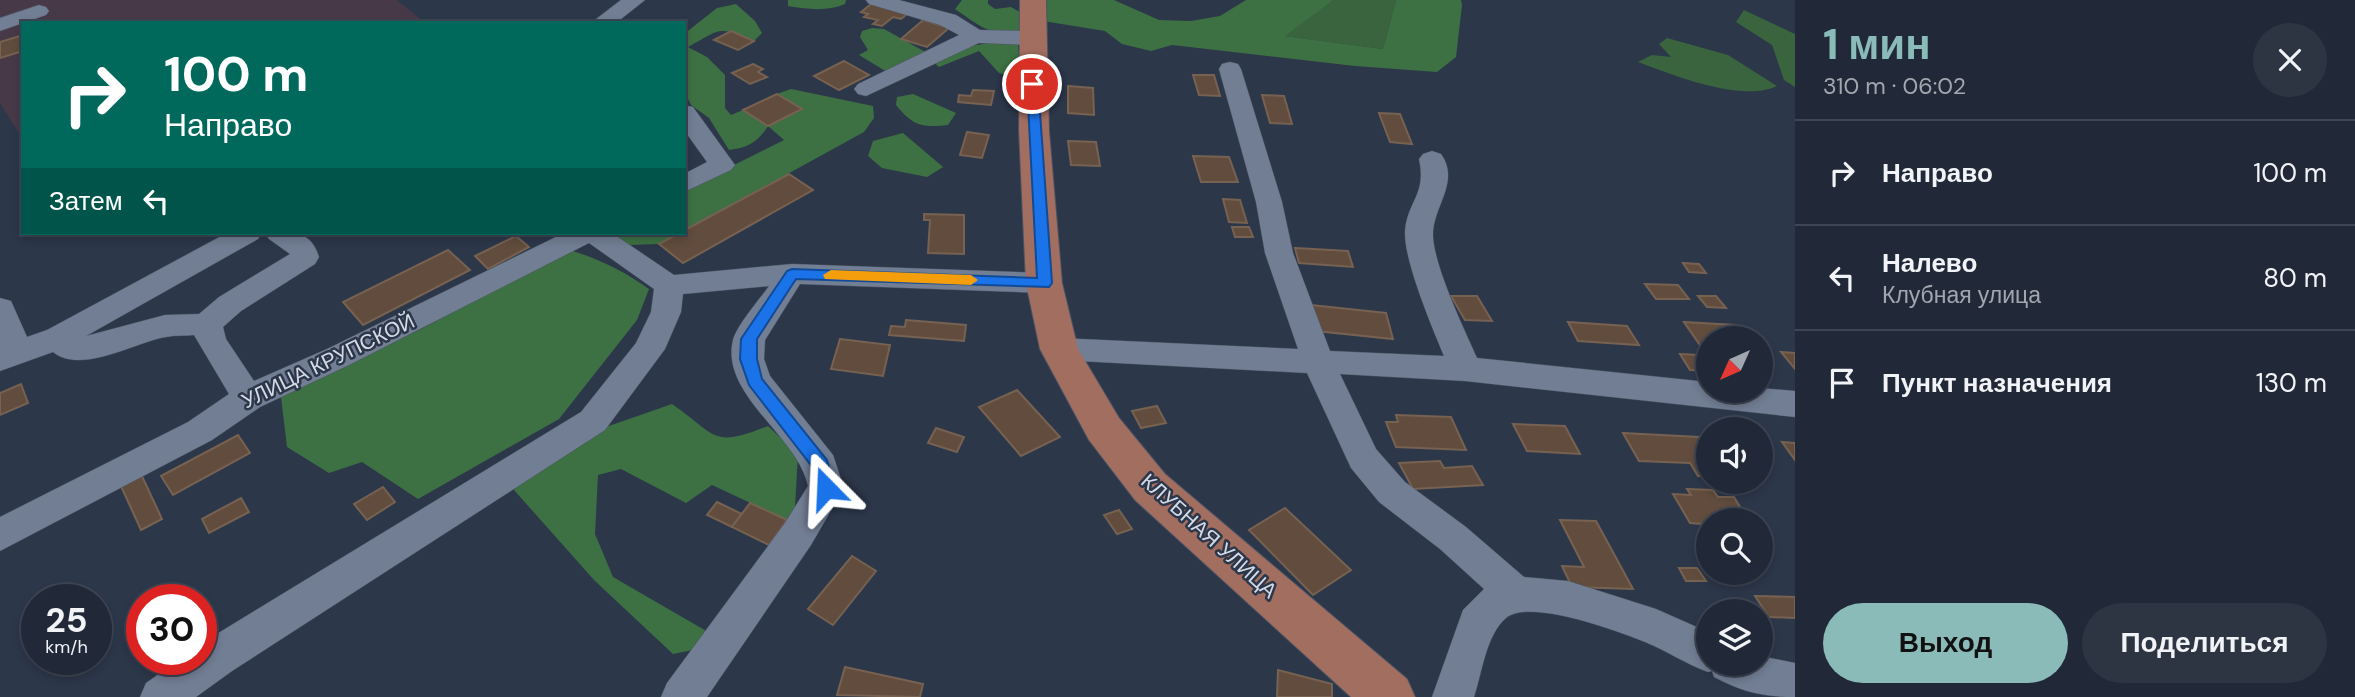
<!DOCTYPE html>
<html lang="ru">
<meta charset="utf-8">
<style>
body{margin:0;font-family:"DM Sans",sans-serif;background:#2d3543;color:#f1f3f6;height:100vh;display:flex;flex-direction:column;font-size:26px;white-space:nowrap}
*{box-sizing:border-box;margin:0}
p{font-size:23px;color:#a2a6ae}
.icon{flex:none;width:38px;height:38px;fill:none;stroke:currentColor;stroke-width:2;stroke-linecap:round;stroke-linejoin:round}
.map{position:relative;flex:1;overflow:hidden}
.side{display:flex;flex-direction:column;background:#212938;width:560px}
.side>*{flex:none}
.top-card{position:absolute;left:21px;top:21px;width:665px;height:214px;border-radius:0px;box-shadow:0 4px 10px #0003,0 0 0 2px #3e4553;background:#00695c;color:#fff;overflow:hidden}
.needle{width:46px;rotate:225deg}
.fabs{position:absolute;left:1696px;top:326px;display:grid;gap:14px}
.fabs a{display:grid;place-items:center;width:77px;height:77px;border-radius:50%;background:#212938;box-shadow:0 4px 10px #0003,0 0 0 2px #3e4553;font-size:35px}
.speed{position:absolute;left:21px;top:584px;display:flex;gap:14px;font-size:35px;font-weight:700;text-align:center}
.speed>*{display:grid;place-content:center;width:91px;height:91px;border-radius:50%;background:#212938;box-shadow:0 4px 10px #0003,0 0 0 2px #3e4553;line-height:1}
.speed small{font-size:18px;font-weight:400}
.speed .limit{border:10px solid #d22;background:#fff;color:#111}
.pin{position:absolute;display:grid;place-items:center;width:60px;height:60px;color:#fff;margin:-30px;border:4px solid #fff;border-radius:50%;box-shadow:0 2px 7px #0007}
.me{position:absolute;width:77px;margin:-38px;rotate:339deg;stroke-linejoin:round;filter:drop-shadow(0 0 5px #0008)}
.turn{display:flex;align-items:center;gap:24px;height:147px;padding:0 28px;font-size:32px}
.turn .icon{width:91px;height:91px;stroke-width:2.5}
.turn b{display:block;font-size:49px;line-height:60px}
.then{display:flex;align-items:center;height:66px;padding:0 28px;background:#0003;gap:14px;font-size:26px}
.round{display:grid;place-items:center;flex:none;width:74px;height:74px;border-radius:37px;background:#2d3543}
.headline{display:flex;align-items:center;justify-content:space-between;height:119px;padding:0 28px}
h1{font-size:42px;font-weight:800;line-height:52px;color:#8bbbb9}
.primary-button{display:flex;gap:14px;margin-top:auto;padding:14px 28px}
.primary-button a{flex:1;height:80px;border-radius:42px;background:#8bbbb9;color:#111;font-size:28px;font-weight:800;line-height:80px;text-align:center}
.primary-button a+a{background:#2d3543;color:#f1f3f6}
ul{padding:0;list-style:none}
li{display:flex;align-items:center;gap:21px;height:105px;padding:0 28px;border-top:2px solid #3e4553}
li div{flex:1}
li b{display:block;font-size:26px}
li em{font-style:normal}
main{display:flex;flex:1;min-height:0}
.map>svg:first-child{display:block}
.industrial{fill:#473947}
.green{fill:#39643e}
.forest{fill:#3d7143}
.building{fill:#614c3d;stroke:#776252;stroke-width:2}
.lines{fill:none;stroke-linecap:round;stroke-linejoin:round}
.minor-casing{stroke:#4a5363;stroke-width:1}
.major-casing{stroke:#4a5363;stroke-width:2}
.minor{fill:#727e94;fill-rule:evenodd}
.major{fill:#a26e60;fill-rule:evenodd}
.route{fill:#1a73e8;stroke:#114b97;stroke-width:2}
.slow{fill:#f59e0b}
.labels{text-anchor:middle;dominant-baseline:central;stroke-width:5;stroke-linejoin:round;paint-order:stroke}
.street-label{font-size:21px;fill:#d4dbe7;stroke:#2c374a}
</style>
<main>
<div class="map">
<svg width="1795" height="697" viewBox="0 0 1795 697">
<rect width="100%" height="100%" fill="#2c374a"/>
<!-- industrial -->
<polygon class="industrial" points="0,0 397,0 425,23 23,23 23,140 0,103"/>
<!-- green -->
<g class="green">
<polygon points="1334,0 1396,0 1383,49 1284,36"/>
<polygon points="1744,10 1795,34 1795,87 1784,80 1772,45 1736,22"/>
<path d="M1667,38L1728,55L1777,86C1742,103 1673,75 1638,62L1652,55L1671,57L1659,44Z"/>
</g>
<!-- forest -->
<g class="forest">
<path d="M788,0H846L845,4C826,12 808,9 788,6Z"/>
<path d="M962,0H988V4L995,9L1011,7L1020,12V34C987,34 981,27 955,9Z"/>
<polygon points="1043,0 1114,0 1159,20 1191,21 1220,16 1246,0 1334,0 1285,36 1383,49 1396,0 1461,0 1462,5 1456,57 1437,72 1355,66 1172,45 1151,51 1122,44 1105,31 1043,21"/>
<path d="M736,4L755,21L762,33L754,41C717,25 721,29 688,47L707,57L725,75V108L731,115L743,110L801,109L777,94L791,89L873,106L874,118L864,132L684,231V190L784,140L768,126C758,142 748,148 729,150L709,118L691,105L684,91V34L717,8Z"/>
<polygon points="872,28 884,29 929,54 887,72 859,55 868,50 860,37 862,31"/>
<polygon points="995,42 1018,44 1021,79 999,73 979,51 939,67 931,60 959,48"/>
<path d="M913,94L956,113L948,125C922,128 913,126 896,105L897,97Z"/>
<polygon points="903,133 943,167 927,177 882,168 868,156 873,141"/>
<polygon points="612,233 680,233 659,244 627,245"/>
<path d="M570,250C599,259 624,271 649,289L637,320L559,419L418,499L362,462L329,473L287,447L281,397L423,328Z"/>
<path d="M672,404C717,435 711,449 768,426L798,454L795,507L787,520L712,485L686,503L621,469L598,475L595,534L613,577L708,632L697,649L673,654L594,580L514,490L521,479L606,427Z"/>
</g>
<!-- building -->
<g class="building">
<polygon points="871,4 907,14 901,19 893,17 882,26 873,24 878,20 864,17 868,14 861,12"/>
<polygon points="923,20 949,28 927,47 901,39"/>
<polygon points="731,31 754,41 738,50 714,40"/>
<polygon points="23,35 23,51 0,58 0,42"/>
<polygon points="844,61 869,75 839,90 814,76"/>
<polygon points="753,64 763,69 758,72 767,77 750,84 732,73"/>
<polygon points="1193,75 1214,75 1220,96 1199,95"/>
<polygon points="1068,86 1093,88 1094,115 1068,113"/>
<polygon points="973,90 994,91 991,105 958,102 959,95 971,96"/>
<polygon points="777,94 802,109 768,126 743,110"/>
<polygon points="1262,95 1284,96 1292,124 1270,123"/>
<polygon points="1379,113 1400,114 1412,144 1390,142"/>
<polygon points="967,132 989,135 982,158 960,155"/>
<polygon points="1068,141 1096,142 1100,166 1071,165"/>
<polygon points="1193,156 1229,157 1238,182 1201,182"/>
<polygon points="789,174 813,190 683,263 659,244"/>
<polygon points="1223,199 1240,200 1247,223 1229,222"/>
<polygon points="924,214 964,215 964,254 928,253 930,220 924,220"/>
<polygon points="1232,227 1249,227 1253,237 1235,237"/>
<polygon points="516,236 529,247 488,269 475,256"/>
<polygon points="1295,248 1348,251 1353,267 1299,263"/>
<polygon points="448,250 470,270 363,325 343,302"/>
<polygon points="1683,263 1699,264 1706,273 1689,272"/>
<polygon points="1645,284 1678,285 1689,299 1656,299"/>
<polygon points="1451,296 1477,296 1492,321 1465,320"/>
<polygon points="1698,296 1716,296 1726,308 1707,307"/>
<polygon points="1311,305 1386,313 1393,339 1316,331"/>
<polygon points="906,320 966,325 964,341 889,335 891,326 905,327"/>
<polygon points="1568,322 1627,326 1639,345 1578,341"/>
<polygon points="1684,322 1736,325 1745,338 1708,338 1708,349 1702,348"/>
<polygon points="840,339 890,345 883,376 831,369"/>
<polygon points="1781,352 1795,353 1795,369"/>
<polygon points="1680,354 1699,355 1708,371 1690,370"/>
<polygon points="21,384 28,403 0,415 0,393"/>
<polygon points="1017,390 1060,437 1021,456 979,407"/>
<polygon points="1157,406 1166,423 1141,428 1132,411"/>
<polygon points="1396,415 1451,417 1466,450 1396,447 1386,422 1398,422"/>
<polygon points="1513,424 1565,426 1580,454 1527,451"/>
<polygon points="936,428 964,437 957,452 928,443"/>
<polygon points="1623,433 1699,437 1708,451 1708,476 1698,476 1690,463 1639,461"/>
<polygon points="238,435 250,453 173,495 161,476"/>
<polygon points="1782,442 1795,443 1795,460"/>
<polygon points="1440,461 1444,468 1472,466 1483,485 1413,489 1399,463"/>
<polygon points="141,474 162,519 141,530 120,484"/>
<polygon points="383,487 395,502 367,520 354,504"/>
<polygon points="1687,489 1713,490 1718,497 1734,497 1748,520 1708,520 1708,531 1703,524 1690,523 1673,494 1691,495"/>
<polygon points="241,498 249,512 209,533 202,519"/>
<polygon points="717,502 742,514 732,527 707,515"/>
<polygon points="750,503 787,520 769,545 732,527"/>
<polygon points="1285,508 1351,570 1313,595 1249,530"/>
<polygon points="1119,510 1132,529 1117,534 1104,515"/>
<polygon points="1560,520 1596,521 1633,589 1572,587 1562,566 1584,567"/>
<polygon points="852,556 876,571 833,625 808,609"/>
<polygon points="1679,568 1697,568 1706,581 1686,581"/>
<polygon points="1755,596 1795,597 1795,618 1769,617"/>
<polygon points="37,608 37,630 31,633 24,615"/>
<polygon points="845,667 923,684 920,697 837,695"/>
<polygon points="1278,670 1332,684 1332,697 1277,697"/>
</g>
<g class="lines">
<defs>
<g id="minor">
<polygon points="621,0 645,0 616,23 591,23"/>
<polygon points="866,0 899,0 956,15 980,30 1031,31 1039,33 1042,38 1039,43 1031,45 979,43 866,96 858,94 854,89 858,84 959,35 940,25 869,4"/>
<polygon points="39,5 46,7 49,11 46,15 0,31 0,18"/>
<path d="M1230,62L1238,64L1241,69L1282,202L1293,253L1330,351L1444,356C1432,327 1404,261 1405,232C1407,201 1427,195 1419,159L1423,154L1432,151L1441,154C1461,182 1432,207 1433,236C1434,266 1464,329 1477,358L1708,382V390H1760V388L1795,391V417L1465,381L1340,374L1376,449L1405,482L1466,527L1524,577L1568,581L1656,609L1708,632V663H1760V656L1795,663V697C1764,697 1742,692 1714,677L1712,671L1708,672C1686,664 1667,651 1645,642C1618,631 1529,598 1506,618C1486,635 1482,673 1474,697H1432L1463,610L1484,589L1440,549L1379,502L1351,468L1307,373L1059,360L1048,357L1043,349L1048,341L1059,338L1298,349L1265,253L1256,202L1219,69L1222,64Z"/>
<polygon points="684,105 693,107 735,165 731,170 684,192 684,174 707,162 684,130"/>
<path d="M227,233H262L258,239L86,336L165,315L199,314L219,297L290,254L269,239L265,233C291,233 310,228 319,257L315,264L241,311L223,327L226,339L254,381L327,349L564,233H612L674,275L792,264L1044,273L1054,276L1059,283L1054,290L1044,293L800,284L765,340L764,359L770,376L833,455L844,488L811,545L707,697H661L667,683L785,523L808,486C798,436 720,395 733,340C737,325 759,300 769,286L683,294L681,312L665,349L605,430L232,671L196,697H140L146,683L179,660H201L202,643L581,412L636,343L651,312L654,289L589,243L349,365L260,407L212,440L0,551V517L188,422L229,394L194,335C185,336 175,335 166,337C135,342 81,375 53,352L0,371V298L11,301L27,337L47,330Z"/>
</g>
<polygon id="major" points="1020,0 1046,0 1049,131 1062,283 1078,349 1119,418 1165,474 1407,679 1415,697 1351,697 1135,500 1089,440 1040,349 1026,283 1019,131"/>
</defs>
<!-- minor casing -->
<use href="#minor" class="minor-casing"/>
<!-- major casing -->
<use href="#major" class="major-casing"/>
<!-- minor -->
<use href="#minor" class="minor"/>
<!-- major -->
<use href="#major" class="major"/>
</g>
<!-- route -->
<polygon class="route" points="1032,81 1038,84 1052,283 1049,287 796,279 757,339 757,359 762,379 827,460 835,488 833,493 826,495 820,493 813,468 749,385 740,359 741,339 787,271 792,269 1037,278 1027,84"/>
<!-- slow -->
<polygon class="slow" points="831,270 971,275 978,280 971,285 825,279 823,275"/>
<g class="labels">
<!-- street labels -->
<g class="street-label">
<text transform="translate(328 361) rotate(-26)">УЛИЦА КРУПСКОЙ</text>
<text transform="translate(1209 536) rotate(42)">КЛУБНАЯ УЛИЦА</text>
</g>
</g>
</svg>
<div class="fabs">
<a><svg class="needle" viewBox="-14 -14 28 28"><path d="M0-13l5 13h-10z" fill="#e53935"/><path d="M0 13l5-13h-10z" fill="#a2a6ae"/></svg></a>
<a><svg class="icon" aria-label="sound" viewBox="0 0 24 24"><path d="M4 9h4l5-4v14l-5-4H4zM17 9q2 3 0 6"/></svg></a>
<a><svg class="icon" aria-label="search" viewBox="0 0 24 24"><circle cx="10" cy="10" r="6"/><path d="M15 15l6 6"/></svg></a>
<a><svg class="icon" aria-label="layers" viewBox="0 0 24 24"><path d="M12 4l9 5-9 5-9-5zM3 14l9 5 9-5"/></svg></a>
</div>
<div class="speed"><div>25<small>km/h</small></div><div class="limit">30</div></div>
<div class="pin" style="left:1032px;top:84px;background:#d93025"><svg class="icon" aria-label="arrive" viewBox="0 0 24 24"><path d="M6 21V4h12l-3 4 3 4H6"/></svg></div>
<svg class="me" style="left:826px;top:488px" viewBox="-20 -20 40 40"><path d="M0-17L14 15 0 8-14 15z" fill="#1a73e8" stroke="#fff" stroke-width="4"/></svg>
<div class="top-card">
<div class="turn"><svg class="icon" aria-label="right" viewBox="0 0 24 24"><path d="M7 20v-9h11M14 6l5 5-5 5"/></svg><div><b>100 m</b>Направо</div></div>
<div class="then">Затем<svg class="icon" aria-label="left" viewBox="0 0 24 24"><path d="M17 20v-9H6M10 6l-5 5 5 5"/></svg></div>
</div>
</div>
<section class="side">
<div class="headline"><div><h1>1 мин</h1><p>310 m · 06:02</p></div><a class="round"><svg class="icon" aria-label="close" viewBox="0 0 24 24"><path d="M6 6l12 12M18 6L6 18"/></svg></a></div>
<ul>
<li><svg class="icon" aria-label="right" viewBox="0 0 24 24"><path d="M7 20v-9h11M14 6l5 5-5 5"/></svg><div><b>Направо</b></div><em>100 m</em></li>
<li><svg class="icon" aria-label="left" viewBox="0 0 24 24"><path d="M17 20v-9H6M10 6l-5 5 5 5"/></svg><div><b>Налево</b><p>Клубная улица</p></div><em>80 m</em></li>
<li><svg class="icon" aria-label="arrive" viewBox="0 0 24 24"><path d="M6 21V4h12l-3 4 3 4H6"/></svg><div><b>Пункт назначения</b></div><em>130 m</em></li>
</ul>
<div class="primary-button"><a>Выход</a><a>Поделиться</a></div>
</section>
</main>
